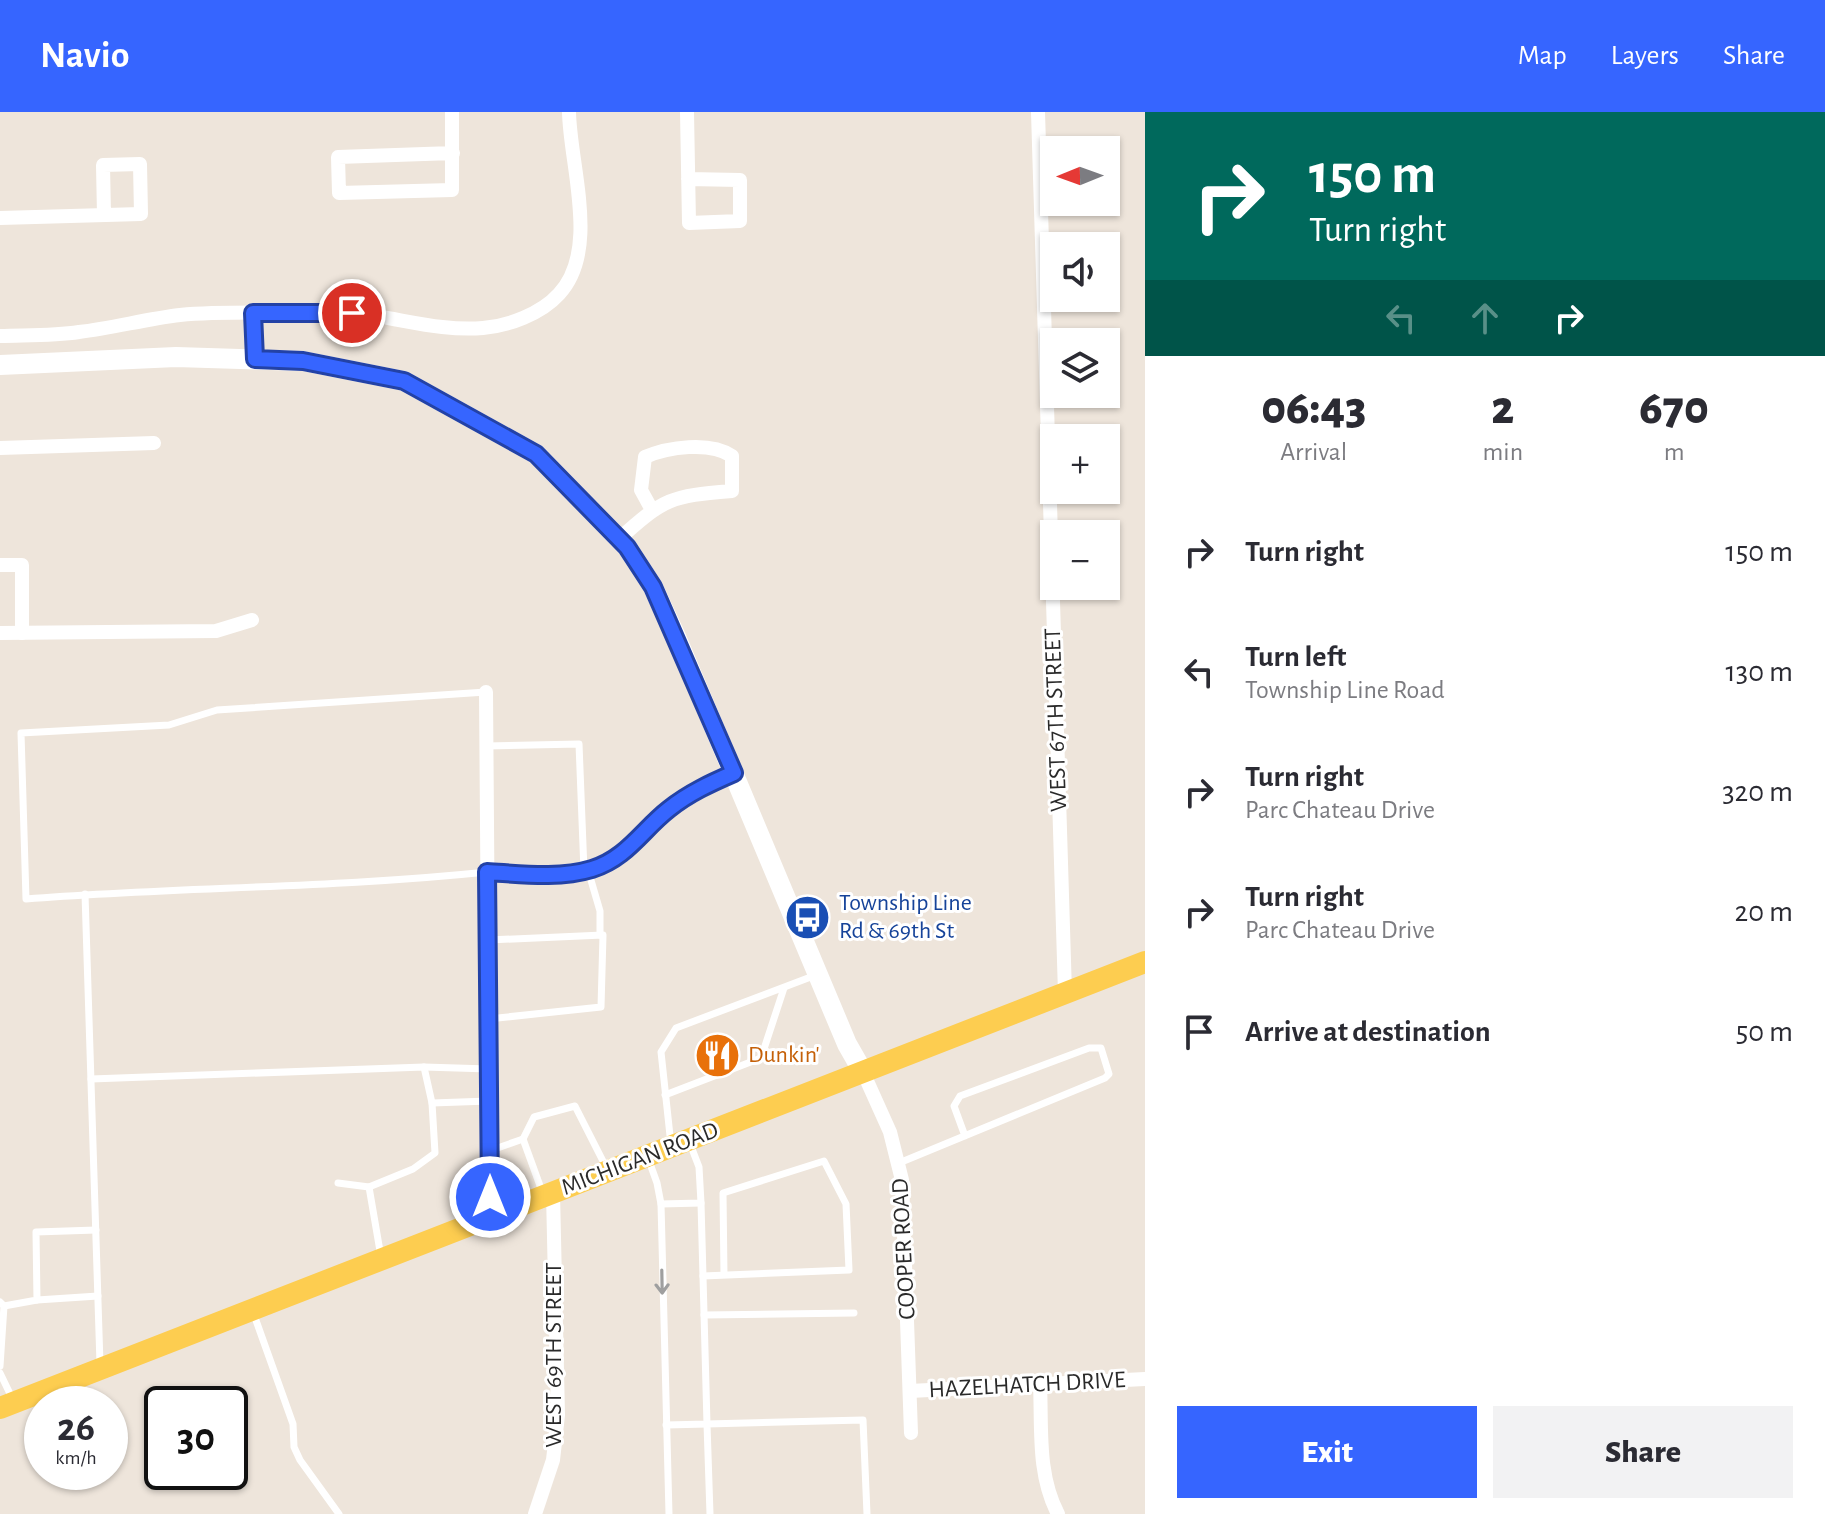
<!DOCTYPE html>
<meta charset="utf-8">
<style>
body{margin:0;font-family:"Alegreya Sans",sans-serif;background:#f2f2f3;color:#2b2b33;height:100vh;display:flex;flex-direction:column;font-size:30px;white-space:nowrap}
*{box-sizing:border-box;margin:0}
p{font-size:26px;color:#7c7c81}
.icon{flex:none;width:44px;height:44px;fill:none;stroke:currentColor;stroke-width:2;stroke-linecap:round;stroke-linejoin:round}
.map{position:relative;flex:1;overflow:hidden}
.drawer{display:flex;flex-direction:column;background:#fff;width:680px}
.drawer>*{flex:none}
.hud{background:#00695c;color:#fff;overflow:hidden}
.needle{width:52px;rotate:269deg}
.fabs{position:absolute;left:1040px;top:24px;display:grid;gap:16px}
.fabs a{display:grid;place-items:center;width:80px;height:80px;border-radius:0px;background:#fff;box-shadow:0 2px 6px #0004;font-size:40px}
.speed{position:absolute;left:24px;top:1274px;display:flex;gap:16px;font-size:40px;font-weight:700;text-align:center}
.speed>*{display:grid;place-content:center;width:104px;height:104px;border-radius:50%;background:#fff;box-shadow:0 2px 6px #0004;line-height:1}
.speed small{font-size:20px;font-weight:400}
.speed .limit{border:4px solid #111;border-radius:12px;background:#fff;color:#111}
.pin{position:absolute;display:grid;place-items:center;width:68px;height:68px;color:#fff;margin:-34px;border:4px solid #fff;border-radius:50%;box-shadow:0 2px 8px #0007}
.me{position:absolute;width:88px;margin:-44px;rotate:0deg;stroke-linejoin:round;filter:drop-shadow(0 0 6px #0008)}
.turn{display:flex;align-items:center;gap:28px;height:168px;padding:0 32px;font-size:36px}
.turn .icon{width:104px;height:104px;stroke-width:2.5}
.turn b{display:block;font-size:56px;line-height:68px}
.lanes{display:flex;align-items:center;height:76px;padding:0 32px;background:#0003;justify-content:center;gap:40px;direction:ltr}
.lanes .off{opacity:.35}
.eta{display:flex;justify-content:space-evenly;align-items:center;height:136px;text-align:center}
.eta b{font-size:48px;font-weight:800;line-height:56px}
.cta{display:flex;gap:16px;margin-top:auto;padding:16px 32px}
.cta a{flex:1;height:92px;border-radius:0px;background:#3665ff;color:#fff;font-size:32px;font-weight:800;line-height:92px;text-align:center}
.cta a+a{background:#f2f2f3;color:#2b2b33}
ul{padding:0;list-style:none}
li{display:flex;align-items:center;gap:24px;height:120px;padding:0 32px}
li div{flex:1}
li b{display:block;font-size:30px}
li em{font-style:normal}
header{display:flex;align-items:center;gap:48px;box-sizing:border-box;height:112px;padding:0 40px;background:#3665ff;color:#fff}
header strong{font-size:38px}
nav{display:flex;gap:44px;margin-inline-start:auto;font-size:28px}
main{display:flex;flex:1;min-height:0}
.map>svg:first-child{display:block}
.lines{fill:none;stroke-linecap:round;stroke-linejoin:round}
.service{stroke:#fff;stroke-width:7}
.minor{stroke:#fff;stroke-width:14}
.secondary{stroke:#fff;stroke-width:20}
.primary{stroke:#fdcd50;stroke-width:22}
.oneway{stroke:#9f9f9f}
.route-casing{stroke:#2342a6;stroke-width:20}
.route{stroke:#3665ff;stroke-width:14}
.labels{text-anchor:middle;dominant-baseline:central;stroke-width:6;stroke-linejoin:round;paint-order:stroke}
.street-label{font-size:24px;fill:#2a2a2a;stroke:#fff}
.transit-label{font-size:24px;fill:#164399;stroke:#fff;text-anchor:start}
.food-label{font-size:24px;fill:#c56008;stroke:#fff;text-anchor:start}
</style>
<header>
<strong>Navio</strong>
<nav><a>Map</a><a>Layers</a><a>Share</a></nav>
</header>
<main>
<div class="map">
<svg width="1145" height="1402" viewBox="0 0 1145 1402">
<rect width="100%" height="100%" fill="#eee5db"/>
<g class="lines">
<!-- service -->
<g class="service">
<path d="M486,580L217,598L169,613L21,621L26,787C180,775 334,776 487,760"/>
<polyline points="486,634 579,632 584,759"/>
<polyline points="588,758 600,799 600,823"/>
<polyline points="85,782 100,1252"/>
<polyline points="488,828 603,823 601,895 488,907"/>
<polyline points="424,955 489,957"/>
<polyline points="91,967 424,955 432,991 435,1041 413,1057 369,1075 381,1145"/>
<polyline points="665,983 761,946 784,876"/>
<polyline points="432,991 489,989"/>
<polyline points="671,1033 661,940 676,916 816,863"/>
<polyline points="489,1039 523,1027"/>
<polyline points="648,1046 657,1071 661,1092 701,1091 699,1055 689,1029"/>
<polyline points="899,1051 1105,966 1109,962 1101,936 1089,936 960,984 954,994 965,1024"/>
<polyline points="338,1071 369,1075"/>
<polyline points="543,1082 523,1027 534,1005 575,994 607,1057"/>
<polyline points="661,1092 669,1402"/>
<polyline points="703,1164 849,1158 846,1092 824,1049 723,1081 724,1163"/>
<polyline points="37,1188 98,1184"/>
<polyline points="0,1190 4,1194 0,1254"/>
<polyline points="4,1194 37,1188 36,1120 96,1118"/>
<polyline points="253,1200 293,1312 294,1335 300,1348 339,1402"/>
<polyline points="704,1203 854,1201"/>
<polyline points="0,1261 13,1288"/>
<polyline points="666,1313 707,1312 701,1091"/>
<polyline points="710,1402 707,1312 863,1308 867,1402"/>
</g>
<!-- minor -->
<g class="minor">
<polyline points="452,0 452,78 339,81 338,45 453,41"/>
<polyline points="687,0 689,111 740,109 740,68 688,67"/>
<polyline points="1038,0 1065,881"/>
<polyline points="0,106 141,102 140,52 103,53 104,103"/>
<polyline points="253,201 255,247"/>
<path d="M0,224C26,223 53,224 79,220C113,216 146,207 180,203C224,199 270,201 314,201C326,201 338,200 350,201C394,204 438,220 483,216C508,214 541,202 559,182C600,138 570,54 569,0"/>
<polyline points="0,336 154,331"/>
<path d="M619,427C665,386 670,384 732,379V344C710,329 668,335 645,345L641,378L652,398"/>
<polyline points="0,453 22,453 22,521"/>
<polyline points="0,521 216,519 252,508"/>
<polyline points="486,580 490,1105"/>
<path d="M487,760C521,761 559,767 592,757C627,746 642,718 669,697C689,681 711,671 734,661"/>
<polyline points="863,960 890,1020 902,1068 911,1321"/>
<path d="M1040,1272C1042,1316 1037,1362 1058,1402"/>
<polyline points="910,1279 1145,1267"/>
<polyline points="535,1402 553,1348 558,1303 553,1081"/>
</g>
<!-- secondary -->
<polyline class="secondary" points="0,253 176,245 303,249 404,269 536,342 627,435 653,475 677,527 847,932 863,960"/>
<!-- primary -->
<polyline class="primary" points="0,1296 1145,850"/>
</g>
<!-- one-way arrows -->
<defs><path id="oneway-shaft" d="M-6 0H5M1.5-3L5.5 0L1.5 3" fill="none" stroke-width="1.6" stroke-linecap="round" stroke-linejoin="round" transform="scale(2)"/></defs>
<use class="oneway" href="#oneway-shaft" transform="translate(662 1170) rotate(89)"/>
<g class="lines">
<defs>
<path id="route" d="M352,201H253L255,247L303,249L404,269L536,342L627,435L653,475L734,661C711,671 689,681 669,697C642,718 627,746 592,757C559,767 521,762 487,760L490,1085"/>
</defs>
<!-- route casing -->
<use href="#route" class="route-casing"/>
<!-- route -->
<use href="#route" class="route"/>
</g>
<!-- icons -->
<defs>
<symbol id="bus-disc" viewBox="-11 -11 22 22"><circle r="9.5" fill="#1a4fb4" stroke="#fff"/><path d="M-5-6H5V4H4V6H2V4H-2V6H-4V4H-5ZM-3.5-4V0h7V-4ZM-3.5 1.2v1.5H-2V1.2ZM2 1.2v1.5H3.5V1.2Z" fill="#fff"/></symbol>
<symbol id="restaurant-disc" viewBox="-11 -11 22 22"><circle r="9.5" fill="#e8710a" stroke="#fff"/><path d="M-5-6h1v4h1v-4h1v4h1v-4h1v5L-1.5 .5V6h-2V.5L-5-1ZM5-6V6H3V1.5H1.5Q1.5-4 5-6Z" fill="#fff"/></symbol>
</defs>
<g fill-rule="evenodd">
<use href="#bus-disc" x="782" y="780" width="51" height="51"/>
<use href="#restaurant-disc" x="692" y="918" width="51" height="51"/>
</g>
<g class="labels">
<!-- street labels -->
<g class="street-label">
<text transform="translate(1056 608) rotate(-92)">WEST 67TH STREET</text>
<text transform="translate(640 1047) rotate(-21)">MICHIGAN ROAD</text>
<text transform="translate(904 1137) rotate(-93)">COOPER ROAD</text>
<text transform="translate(554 1243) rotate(-90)">WEST 69TH STREET</text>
<text transform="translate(1027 1273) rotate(-3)">HAZELHATCH DRIVE</text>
</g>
<!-- transit labels -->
<g class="transit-label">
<text x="839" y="791">Township Line<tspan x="839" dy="28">Rd &amp; 69th St</tspan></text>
</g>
<!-- food labels -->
<g class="food-label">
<text x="748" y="943">Dunkin'</text>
</g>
</g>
</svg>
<div class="fabs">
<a><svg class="needle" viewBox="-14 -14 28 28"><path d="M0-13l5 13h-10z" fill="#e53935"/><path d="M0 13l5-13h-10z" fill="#7c7c81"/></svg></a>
<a><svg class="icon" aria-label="sound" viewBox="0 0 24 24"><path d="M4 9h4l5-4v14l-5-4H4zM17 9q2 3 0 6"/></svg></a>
<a><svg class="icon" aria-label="layers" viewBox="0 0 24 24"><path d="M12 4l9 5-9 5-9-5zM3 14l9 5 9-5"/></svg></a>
<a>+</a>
<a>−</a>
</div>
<div class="speed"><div>26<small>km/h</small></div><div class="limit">30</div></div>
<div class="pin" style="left:352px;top:201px;background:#d93025"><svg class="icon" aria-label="arrive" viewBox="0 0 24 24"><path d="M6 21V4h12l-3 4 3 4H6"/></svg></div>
<svg class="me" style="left:490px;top:1085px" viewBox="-20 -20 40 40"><circle r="17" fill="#3665ff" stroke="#fff" stroke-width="3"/><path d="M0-11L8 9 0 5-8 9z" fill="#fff"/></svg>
</div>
<section class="drawer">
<div class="hud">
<div class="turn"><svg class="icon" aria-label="right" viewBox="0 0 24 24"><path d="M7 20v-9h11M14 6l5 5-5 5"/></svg><div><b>150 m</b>Turn right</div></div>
<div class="lanes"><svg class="icon off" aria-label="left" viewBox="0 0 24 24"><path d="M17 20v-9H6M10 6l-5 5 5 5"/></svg><svg class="icon off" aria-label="ahead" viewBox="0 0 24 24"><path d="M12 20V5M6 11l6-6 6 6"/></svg><svg class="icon" aria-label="right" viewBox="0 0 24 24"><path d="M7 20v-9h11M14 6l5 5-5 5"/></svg></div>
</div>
<div class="eta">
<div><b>06:43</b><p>Arrival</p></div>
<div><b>2</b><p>min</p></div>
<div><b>670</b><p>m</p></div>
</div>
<ul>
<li><svg class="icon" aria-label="right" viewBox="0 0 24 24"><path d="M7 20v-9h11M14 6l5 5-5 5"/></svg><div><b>Turn right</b></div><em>150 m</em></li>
<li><svg class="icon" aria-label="left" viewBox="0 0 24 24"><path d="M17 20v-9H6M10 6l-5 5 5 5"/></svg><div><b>Turn left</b><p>Township Line Road</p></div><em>130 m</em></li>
<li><svg class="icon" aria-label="right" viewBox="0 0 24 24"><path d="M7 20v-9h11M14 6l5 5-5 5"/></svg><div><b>Turn right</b><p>Parc Chateau Drive</p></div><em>320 m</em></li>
<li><svg class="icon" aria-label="right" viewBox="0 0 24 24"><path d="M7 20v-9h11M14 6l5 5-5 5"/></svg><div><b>Turn right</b><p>Parc Chateau Drive</p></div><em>20 m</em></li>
<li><svg class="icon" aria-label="arrive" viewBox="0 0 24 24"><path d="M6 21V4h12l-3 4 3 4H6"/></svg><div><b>Arrive at destination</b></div><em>50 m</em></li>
</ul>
<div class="cta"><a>Exit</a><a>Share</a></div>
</section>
</main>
